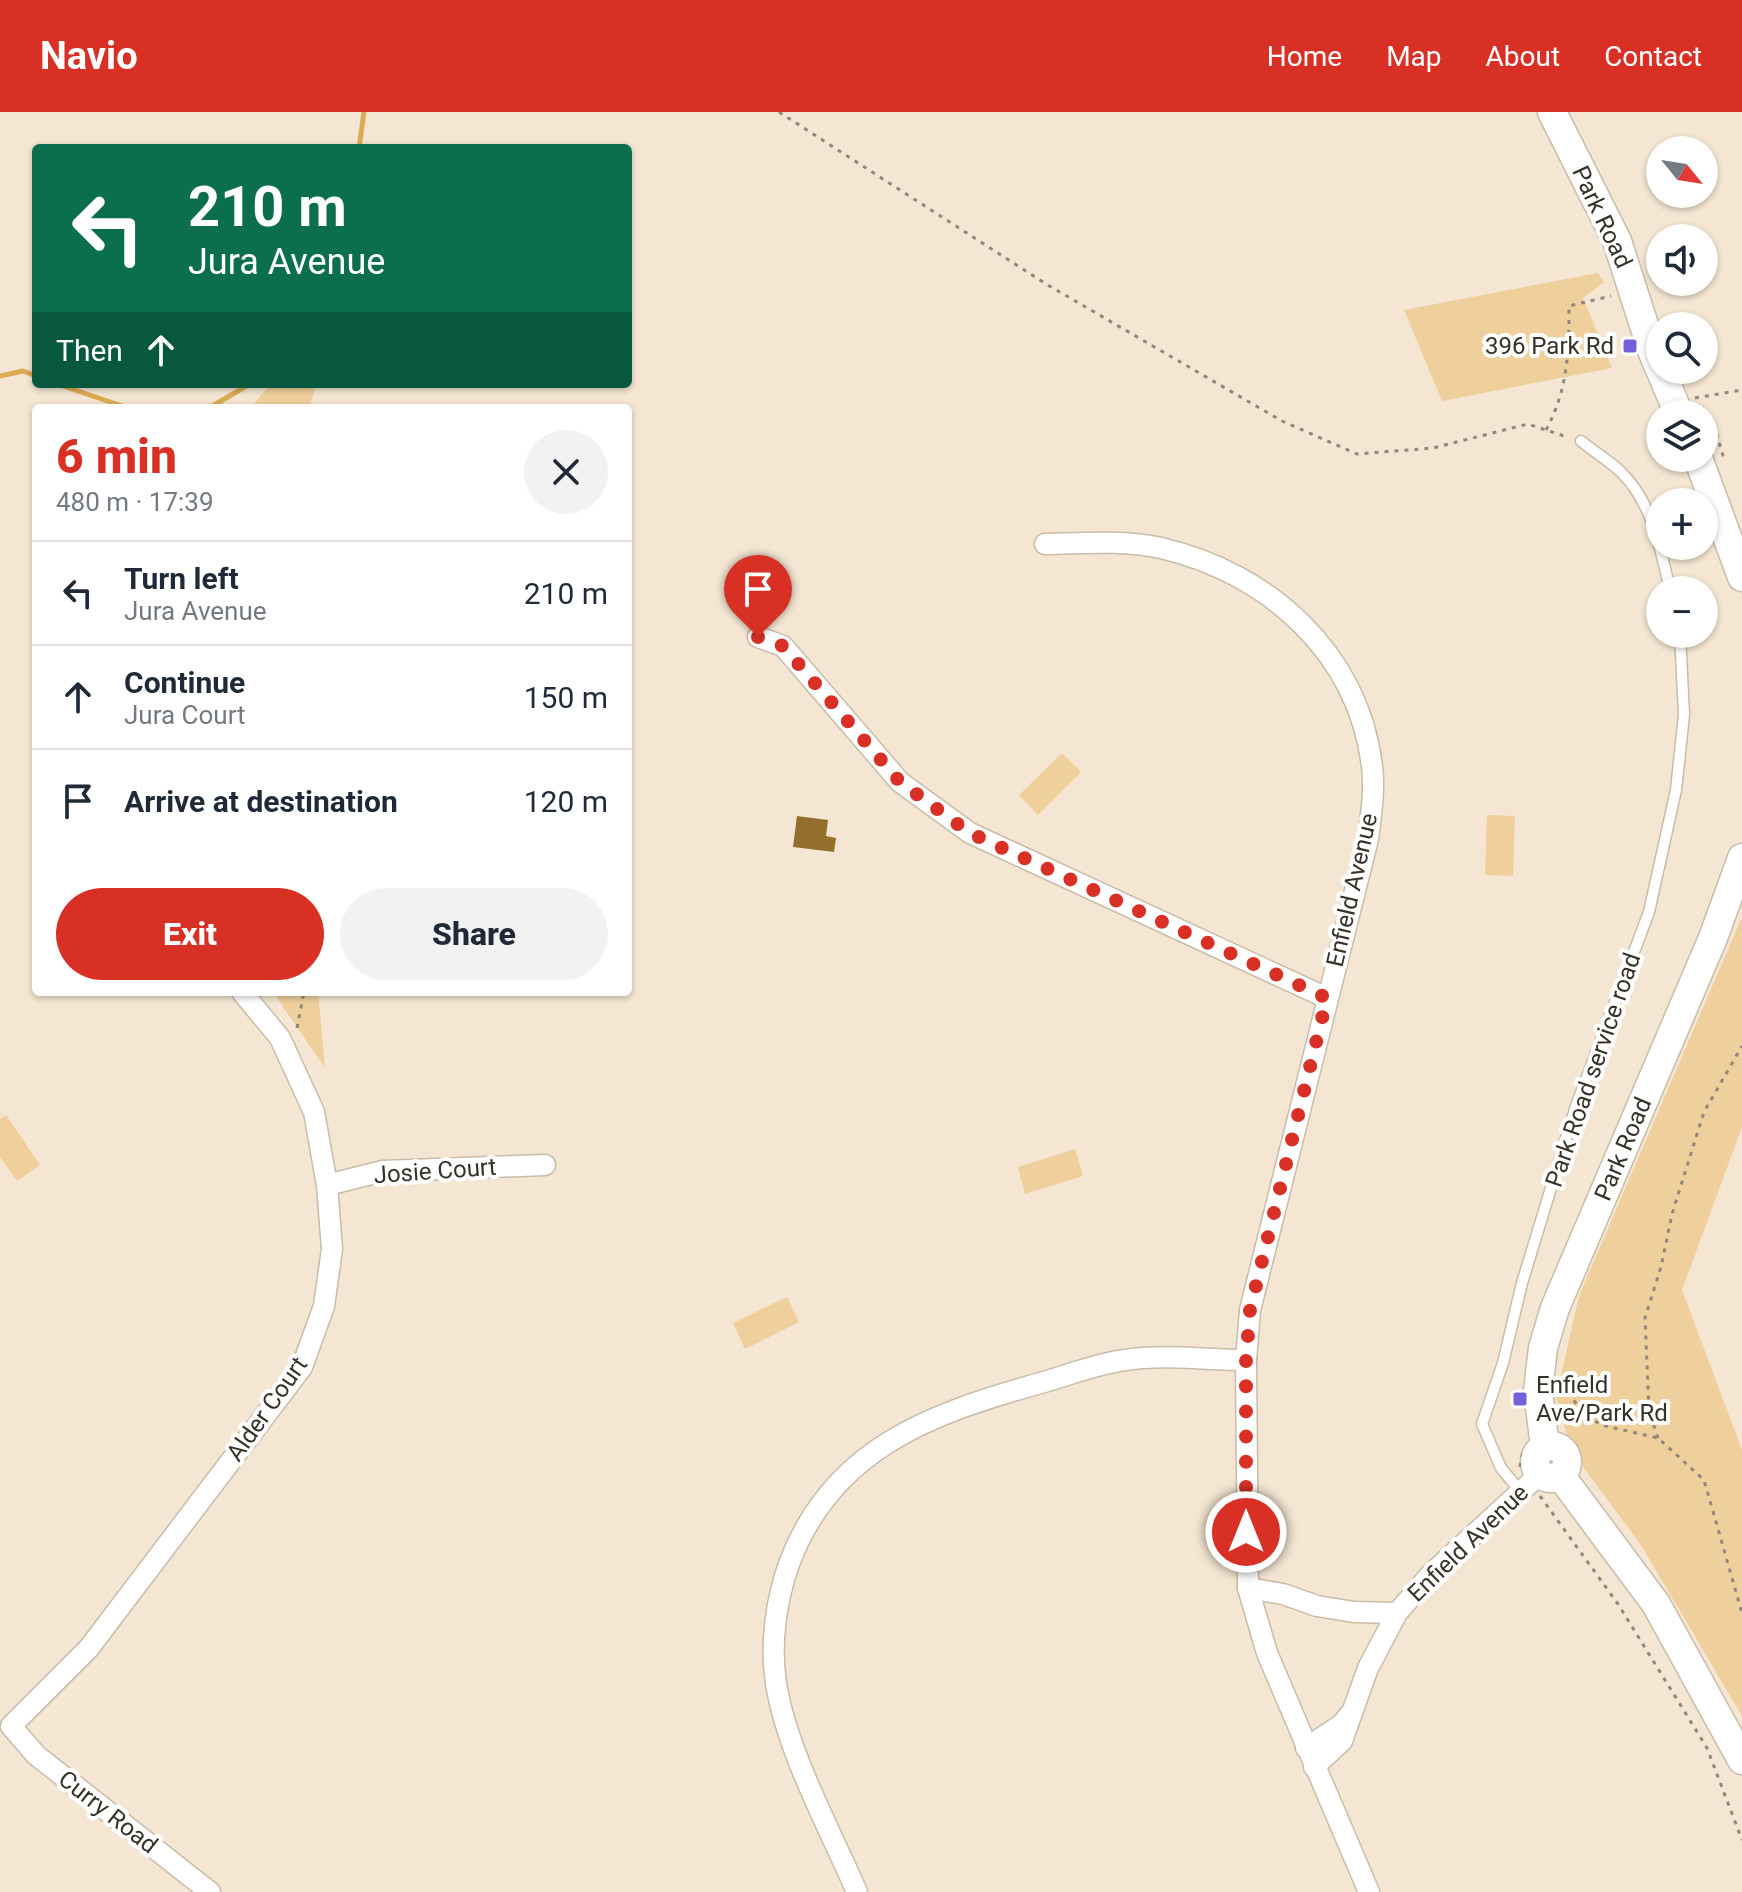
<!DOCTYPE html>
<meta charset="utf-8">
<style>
body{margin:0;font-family:Roboto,sans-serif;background:#f2f2f3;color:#1f2937;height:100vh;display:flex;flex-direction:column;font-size:30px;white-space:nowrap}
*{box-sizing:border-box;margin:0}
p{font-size:26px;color:#747a83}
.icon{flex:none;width:44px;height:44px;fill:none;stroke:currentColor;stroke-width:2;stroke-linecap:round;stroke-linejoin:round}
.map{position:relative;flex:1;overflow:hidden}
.details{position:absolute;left:32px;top:292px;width:600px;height:592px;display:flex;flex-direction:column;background:#fff;border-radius:8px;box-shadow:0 2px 6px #0004}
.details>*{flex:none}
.banner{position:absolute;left:32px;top:32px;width:600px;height:244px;border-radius:8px;box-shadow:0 2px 6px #0004;background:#0b6e4f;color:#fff;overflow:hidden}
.needle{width:52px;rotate:120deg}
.buttons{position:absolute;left:1646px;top:24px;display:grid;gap:16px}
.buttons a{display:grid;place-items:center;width:72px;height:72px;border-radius:50%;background:#fff;box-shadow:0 2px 6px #0004;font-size:40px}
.pin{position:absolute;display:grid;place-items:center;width:68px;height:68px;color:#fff;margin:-82px -34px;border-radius:50% 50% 50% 0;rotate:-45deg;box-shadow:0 0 8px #0007}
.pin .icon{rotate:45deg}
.me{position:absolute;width:88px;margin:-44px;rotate:0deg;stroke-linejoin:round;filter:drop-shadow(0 0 6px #0008)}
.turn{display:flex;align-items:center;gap:28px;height:168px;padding:0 24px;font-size:36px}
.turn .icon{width:104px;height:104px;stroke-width:2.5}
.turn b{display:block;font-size:56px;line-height:68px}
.then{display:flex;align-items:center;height:76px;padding:0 24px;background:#0003;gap:16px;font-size:30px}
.round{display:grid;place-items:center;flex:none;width:84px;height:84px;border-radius:42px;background:#f2f2f3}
.summary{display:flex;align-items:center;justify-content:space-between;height:136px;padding:0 24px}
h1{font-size:48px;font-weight:800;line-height:60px;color:#d93025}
.primary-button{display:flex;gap:16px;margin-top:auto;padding:16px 24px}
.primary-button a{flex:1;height:92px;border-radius:48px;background:#d93025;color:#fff;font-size:32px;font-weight:800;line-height:92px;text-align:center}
.primary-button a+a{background:#f2f2f3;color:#1f2937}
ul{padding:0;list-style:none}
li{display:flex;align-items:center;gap:24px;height:104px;padding:0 24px;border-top:2px solid #e0e1e3}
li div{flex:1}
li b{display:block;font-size:30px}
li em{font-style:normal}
header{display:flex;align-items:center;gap:48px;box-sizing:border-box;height:112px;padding:0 40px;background:#d93025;color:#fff}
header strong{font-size:38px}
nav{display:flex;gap:44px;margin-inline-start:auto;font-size:28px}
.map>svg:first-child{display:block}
.green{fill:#efcf9c}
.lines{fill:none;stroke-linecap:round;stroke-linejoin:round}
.stream{stroke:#ddaa54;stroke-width:5}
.building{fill:#946e2c}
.lane-casing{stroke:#c9bca8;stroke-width:13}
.street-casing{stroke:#c9bca8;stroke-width:23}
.secondary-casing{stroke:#c9bca8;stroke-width:31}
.path{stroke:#91887a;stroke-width:3;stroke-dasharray:4 6;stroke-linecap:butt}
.lane{stroke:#fff;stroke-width:10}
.street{stroke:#fff;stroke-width:20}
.secondary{stroke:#fff;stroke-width:28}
.route{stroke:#d93025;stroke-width:14;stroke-dasharray:0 25.2}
.poi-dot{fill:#785fda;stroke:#fff;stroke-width:3}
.labels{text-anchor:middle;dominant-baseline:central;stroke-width:8;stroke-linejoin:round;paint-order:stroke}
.street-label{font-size:24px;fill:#363129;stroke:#fff}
.poi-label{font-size:24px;fill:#363129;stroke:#fff;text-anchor:end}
</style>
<header>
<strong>Navio</strong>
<nav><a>Home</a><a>Map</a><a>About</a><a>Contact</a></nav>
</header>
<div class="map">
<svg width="1742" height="1780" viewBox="0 0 1742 1780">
<rect width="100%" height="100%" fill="#f4e6d2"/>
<!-- green -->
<g class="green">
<polygon points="1598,161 1604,170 1583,186 1612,256 1442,289 1404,198"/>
<polygon points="270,272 317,272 309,296 251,296"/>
<polygon points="1062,641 1081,660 1038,703 1019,683"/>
<polygon points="1487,703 1515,704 1513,764 1485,763"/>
<polygon points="1742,805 1742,1015 1682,1178 1742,1338 1742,1604 1641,1433 1572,1340 1556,1286 1579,1184"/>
<polygon points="273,880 318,880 325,956"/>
<polygon points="6,1003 40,1053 17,1069 0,1045 0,1007"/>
<polygon points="1075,1037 1083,1064 1025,1082 1018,1055"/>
<polygon points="787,1185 799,1210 745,1237 733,1211"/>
</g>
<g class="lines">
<!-- stream -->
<g class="stream">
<polyline points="359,36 364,0"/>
<polyline points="0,264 23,259 36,264"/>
<polyline points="57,272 128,296"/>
<polyline points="209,296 250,272"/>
</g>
</g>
<!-- building -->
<polygon class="building" points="797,704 828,708 826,724 836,726 834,740 793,735"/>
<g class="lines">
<defs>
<g id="lane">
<path d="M1581,329C1593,339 1608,348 1620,359C1653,391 1660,436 1670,478"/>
<polyline points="1520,1379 1501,1356 1482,1312 1503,1251 1522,1171 1576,994 1649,800 1676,678 1684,603 1680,522"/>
</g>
<g id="street">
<path d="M1045,432C1084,431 1123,428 1161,436C1269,461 1358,541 1372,654C1375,678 1371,703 1368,727L1250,1198L1246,1248L1248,1476L1267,1541L1369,1780"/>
<polyline points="758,525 783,534 900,670 970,721 1327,886"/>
<polyline points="327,1073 383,1059 545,1053"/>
<polyline points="1248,1476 1283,1482 1317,1494 1354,1500 1397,1501"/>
<polyline points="1306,1636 1342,1612 1350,1602"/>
<polyline points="1314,1655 1342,1629 1368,1556 1397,1501 1431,1462 1540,1362"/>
<polyline points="210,1780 36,1643 11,1614 89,1536 302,1255 324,1194 332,1137 327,1073 314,1000 280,926 242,880"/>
<path d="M857,1780C830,1718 786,1637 776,1571C770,1533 776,1488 789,1452C831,1338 929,1302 1037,1272C1066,1264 1095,1252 1125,1248C1164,1242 1206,1248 1246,1248"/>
</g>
<g id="secondary">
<polyline points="1552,0 1617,129 1653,241 1679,302"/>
<polyline points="1698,346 1742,465"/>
<circle cx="1551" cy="1350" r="16"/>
<polyline points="1545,1335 1538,1279 1543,1236 1555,1196 1713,826 1742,746"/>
<polyline points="1560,1363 1656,1492 1742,1648"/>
</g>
</defs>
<!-- lane casing -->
<use href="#lane" class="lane-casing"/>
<!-- street casing -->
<use href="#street" class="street-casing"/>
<!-- secondary casing -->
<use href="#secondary" class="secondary-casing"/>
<!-- path -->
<g class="path">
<polyline points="779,0 1046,172 1282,309 1357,342 1433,336 1528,312 1567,325"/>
<polyline points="1695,286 1742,278"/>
<polyline points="1702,295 1716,320 1724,347"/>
<path d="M1546,318C1568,277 1569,240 1569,194L1611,184"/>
<polyline points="297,916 304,880"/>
<polyline points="1561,1273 1584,1301 1601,1313 1658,1326 1704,1368 1742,1501"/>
<polyline points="1565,1311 1584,1302"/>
<polyline points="1658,1326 1649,1299 1645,1206 1661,1155 1672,1102 1704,1000 1742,934"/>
<polyline points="1520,1355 1523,1339"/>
<polyline points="1540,1384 1618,1492 1707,1636 1742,1728"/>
</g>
<!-- lane -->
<use href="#lane" class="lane"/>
<!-- street -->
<use href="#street" class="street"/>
<!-- secondary -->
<use href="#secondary" class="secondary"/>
</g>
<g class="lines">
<!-- route -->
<polyline class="route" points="758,525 783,534 900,670 970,721 1327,886 1250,1198 1246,1248 1246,1420"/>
</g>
<!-- markers -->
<g class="poi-dot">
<rect x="1622" y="226" width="16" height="16" rx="4"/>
<rect x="1512" y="1279" width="16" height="16" rx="4"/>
</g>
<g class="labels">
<!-- street labels -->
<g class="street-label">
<text transform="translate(1602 105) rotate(65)">Park Road</text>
<text transform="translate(1352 778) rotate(-77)">Enfield Avenue</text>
<text transform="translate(1593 958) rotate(-71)">Park Road service road</text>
<text transform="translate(1623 1037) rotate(-67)">Park Road</text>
<text transform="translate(435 1059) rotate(-4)">Josie Court</text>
<text transform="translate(267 1297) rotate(-55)">Alder Court</text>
<text transform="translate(1468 1431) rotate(-44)">Enfield Avenue</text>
<text transform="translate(108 1700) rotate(38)">Curry Road</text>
</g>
<!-- poi labels -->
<g class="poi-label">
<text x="1614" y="234">396 Park Rd</text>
<text x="1536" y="1273" text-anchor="start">Enfield<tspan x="1536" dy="28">Ave/Park Rd</tspan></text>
</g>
</g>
</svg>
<div class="buttons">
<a><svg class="needle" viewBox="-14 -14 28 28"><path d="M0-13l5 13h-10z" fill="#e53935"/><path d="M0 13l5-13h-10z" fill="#747a83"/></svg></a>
<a><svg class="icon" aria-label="sound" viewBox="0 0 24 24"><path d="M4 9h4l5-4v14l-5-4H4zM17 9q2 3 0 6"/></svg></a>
<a><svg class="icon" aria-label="search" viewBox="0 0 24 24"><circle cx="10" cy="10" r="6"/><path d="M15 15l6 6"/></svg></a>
<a><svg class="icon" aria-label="layers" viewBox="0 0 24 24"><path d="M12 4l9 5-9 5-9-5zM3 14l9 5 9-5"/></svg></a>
<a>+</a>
<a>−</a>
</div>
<div class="pin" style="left:758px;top:525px;background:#d93025"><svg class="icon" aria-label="arrive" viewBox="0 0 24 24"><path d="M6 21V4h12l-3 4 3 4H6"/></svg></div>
<svg class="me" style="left:1246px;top:1420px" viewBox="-20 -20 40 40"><circle r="17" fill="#d93025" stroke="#fff" stroke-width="3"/><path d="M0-11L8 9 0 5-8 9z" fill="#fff"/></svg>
<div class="banner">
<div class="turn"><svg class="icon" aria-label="left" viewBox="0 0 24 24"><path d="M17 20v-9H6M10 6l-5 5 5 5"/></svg><div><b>210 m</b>Jura Avenue</div></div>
<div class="then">Then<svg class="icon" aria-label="ahead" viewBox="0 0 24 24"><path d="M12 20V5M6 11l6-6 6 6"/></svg></div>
</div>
<section class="details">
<div class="summary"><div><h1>6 min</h1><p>480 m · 17:39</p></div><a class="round"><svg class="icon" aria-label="close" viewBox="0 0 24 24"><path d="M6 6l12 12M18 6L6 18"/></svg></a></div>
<ul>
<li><svg class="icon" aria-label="left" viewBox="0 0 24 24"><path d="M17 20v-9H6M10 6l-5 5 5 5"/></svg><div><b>Turn left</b><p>Jura Avenue</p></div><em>210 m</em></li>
<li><svg class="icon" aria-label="ahead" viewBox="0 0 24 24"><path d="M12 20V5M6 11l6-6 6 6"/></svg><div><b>Continue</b><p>Jura Court</p></div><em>150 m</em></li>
<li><svg class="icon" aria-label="arrive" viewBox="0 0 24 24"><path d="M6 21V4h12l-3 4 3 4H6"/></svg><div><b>Arrive at destination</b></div><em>120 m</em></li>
</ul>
<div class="primary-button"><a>Exit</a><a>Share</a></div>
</section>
</div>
